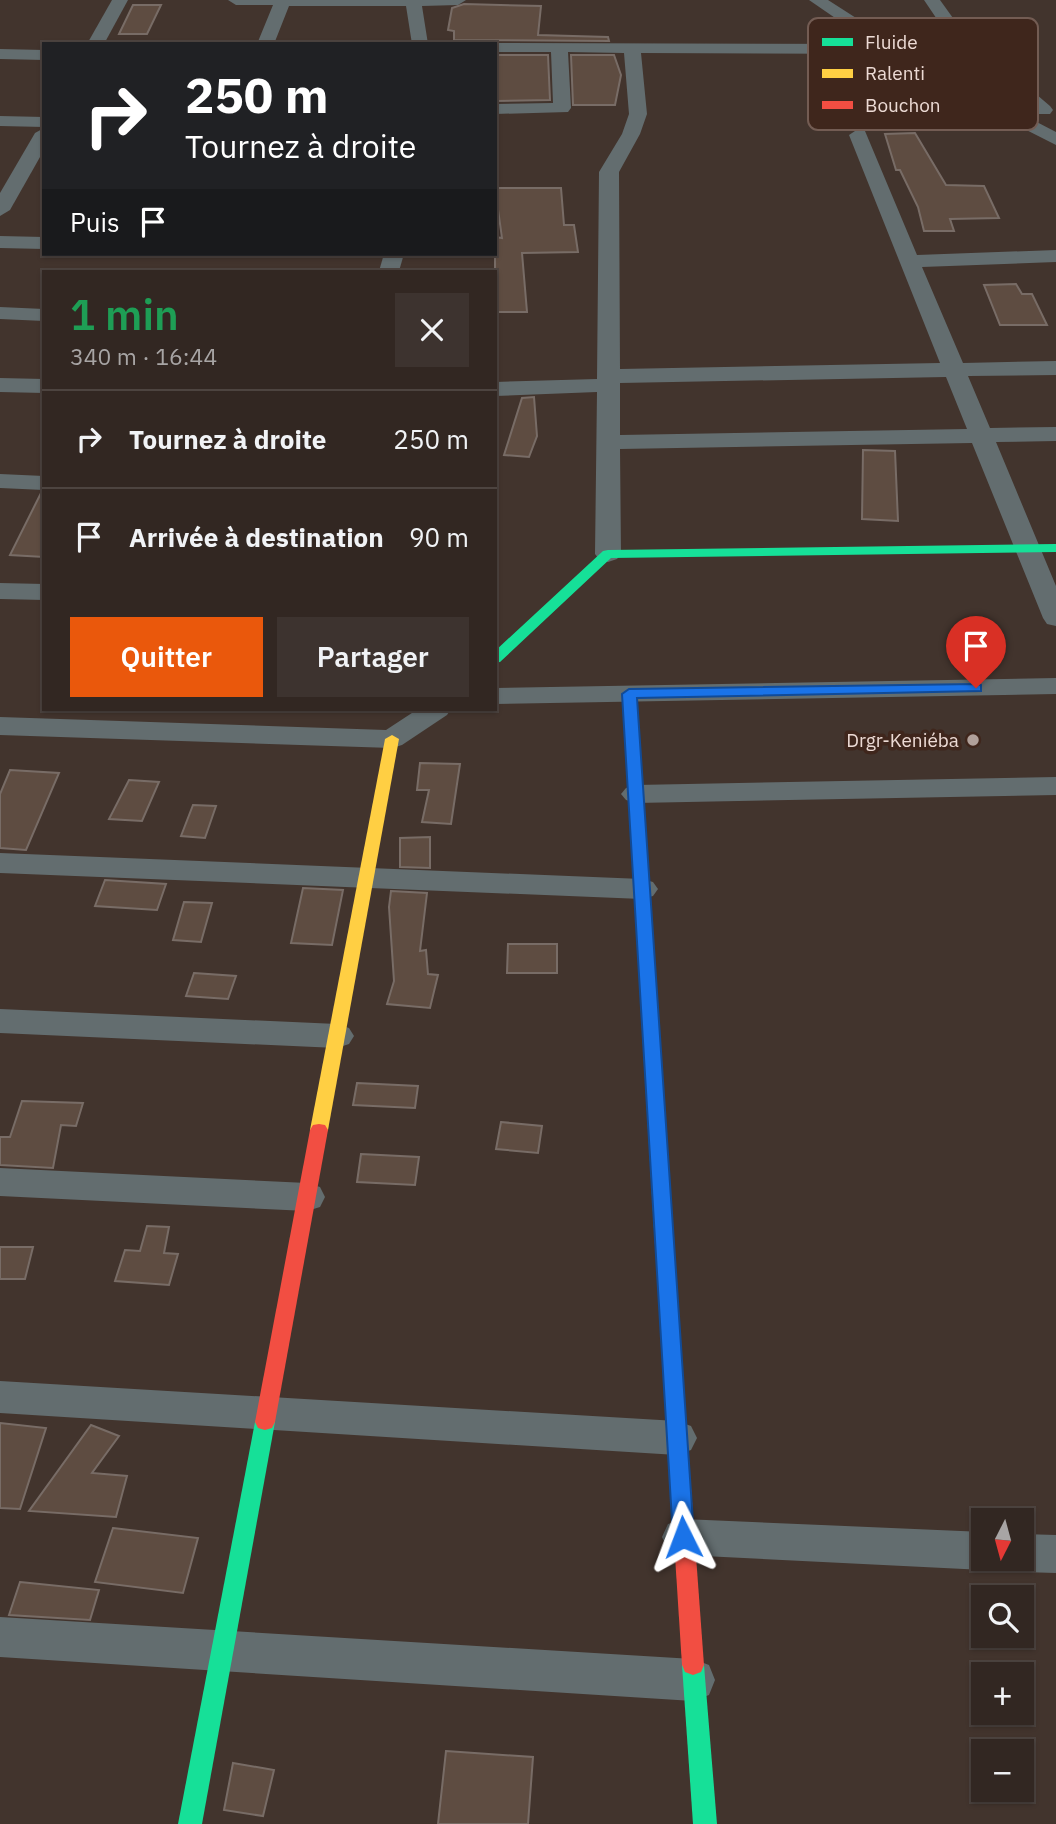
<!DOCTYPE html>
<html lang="fr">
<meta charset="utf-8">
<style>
body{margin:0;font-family:"IBM Plex Sans",sans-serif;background:#3d332f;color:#f1f3f6;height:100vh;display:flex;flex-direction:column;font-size:26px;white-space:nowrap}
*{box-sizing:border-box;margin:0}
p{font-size:23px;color:#a8a5a5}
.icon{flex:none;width:38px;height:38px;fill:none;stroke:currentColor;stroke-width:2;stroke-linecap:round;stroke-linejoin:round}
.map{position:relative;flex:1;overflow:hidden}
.drawer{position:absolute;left:42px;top:270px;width:455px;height:441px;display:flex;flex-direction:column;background:#322722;border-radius:0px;box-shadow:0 2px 5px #0004,0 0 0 2px #4d4440}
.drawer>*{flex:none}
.top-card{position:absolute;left:42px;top:42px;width:455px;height:214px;border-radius:0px;box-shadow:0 2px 5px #0004,0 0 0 2px #4d4440;background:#202124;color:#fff;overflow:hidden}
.needle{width:46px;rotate:186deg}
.tools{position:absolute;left:971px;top:1508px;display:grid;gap:14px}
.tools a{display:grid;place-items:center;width:63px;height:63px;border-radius:0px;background:#322722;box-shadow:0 2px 5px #0004,0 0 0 2px #4d4440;font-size:35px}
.pin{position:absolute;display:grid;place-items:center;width:60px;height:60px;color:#fff;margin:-72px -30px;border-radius:50% 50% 50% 0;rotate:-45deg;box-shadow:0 0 7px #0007}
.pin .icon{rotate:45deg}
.me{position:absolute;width:77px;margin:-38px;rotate:357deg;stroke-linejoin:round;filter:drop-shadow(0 0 5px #0008)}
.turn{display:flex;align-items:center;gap:24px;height:147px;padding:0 28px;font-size:32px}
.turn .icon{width:91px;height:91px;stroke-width:2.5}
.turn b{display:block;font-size:49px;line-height:60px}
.then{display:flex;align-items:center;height:66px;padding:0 28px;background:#0003;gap:14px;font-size:26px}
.round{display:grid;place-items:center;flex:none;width:74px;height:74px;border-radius:0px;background:#3d332f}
.headline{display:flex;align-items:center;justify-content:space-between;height:119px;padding:0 28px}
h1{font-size:42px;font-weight:600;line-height:52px;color:#1e9e55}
.primary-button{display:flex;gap:14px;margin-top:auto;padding:14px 28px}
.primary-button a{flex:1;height:80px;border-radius:0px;background:#ea580c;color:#fff;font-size:28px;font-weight:600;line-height:80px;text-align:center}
.primary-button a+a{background:#3d332f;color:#f1f3f6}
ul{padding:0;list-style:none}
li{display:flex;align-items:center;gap:21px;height:98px;padding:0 28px;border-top:2px solid #4d4440}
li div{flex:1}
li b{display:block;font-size:26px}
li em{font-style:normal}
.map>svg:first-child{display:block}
.building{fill:#5e4c41;stroke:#786c66;stroke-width:2}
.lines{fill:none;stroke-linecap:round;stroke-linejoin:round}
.street{fill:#636d6f;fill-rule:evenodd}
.fast{fill:#16e098;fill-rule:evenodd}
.slow{fill:#ffcf43;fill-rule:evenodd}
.jam{fill:#f24e42;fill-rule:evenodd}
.route{fill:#1a73e8;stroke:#114b97;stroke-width:2}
.poi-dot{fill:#b0a09a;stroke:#3f261c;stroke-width:2.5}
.labels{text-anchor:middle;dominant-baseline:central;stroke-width:7;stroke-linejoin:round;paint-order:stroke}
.poi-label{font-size:19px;fill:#ecdad4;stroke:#3f261c;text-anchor:end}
.key{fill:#3f261c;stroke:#735c53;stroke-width:2}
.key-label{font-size:19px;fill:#ecdad4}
</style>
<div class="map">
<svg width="1056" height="1824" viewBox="0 0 1056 1824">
<rect width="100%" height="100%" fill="#42342d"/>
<!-- building -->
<g class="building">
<polygon points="464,4 541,6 538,35 608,37 609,41 454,40 454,31 448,30 452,8"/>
<polygon points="133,5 161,5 147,34 119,34"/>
<polygon points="495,55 548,55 550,100 496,101"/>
<polygon points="571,55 614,55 621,75 615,105 573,105"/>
<polygon points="915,133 946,185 984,186 999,218 950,219 954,231 924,231 918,207 900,170 896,170 885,134"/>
<polygon points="495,188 561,188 564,225 574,225 578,252 522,253 527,312 495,312 495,237 502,238"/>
<polygon points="1016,284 1022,294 1032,294 1047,325 1000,325 984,285"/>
<polygon points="534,397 537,436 529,457 504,455 522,398"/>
<polygon points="863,450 895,451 898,521 862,519"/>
<polygon points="41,493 44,493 44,557 10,555"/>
<polygon points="420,763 460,764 451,824 422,822 429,790 417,790"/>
<polygon points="10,770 59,773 26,850 0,848 0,794"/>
<polygon points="129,780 159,782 142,821 109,819"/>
<polygon points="193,805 216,806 205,838 181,836"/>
<polygon points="430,837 430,868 400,867 400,838"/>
<polygon points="105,880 166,884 157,910 95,906"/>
<polygon points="303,888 343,890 332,945 291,943"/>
<polygon points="391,891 427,893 420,951 426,950 428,974 438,975 430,1008 387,1004 394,981 389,907"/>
<polygon points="184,902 212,903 201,942 173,940"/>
<polygon points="508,944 557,944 557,973 507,973"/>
<polygon points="194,973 236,976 228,999 186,996"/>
<polygon points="357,1083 418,1086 415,1108 353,1105"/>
<polygon points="22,1101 83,1103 76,1126 61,1125 53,1168 0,1165 0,1137 10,1137"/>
<polygon points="501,1122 542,1126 538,1153 496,1149"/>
<polygon points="361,1154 419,1157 415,1185 357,1182"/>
<polygon points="147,1226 169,1227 164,1253 178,1254 169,1285 115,1281 125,1250 140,1251"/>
<polygon points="0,1247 33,1247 25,1279 0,1279"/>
<polygon points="0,1423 46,1428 20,1509 0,1508"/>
<polygon points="91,1425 119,1436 92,1473 127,1476 116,1517 29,1511"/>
<polygon points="113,1528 198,1538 183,1593 95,1582"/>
<polygon points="20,1582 99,1590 90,1620 9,1615"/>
<polygon points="446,1751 533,1757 528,1824 438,1824"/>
<polygon points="233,1763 274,1770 263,1816 224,1810"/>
</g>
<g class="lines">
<!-- street -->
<g class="street">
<polygon points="112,0 128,0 104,44 87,44"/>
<polygon points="228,0 466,0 458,5 422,6 428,44 412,44 406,6 289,6 274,44 257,44 273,5 236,5"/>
<path d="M809,0H828L942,73L1056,132V145L930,81L889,54L641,53L647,114L640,134L619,172L620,369L940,363L849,135L858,129L865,131L917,255L1056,250V262L922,267L963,363L1056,361V375L968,376L990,428L1056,427V441L996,442L1056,586V626L1047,624L1043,618L972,443L620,449L621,554L617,559L608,562L599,559L595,554L597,392L495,396V382L597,379L599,172L622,134L629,114L624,53L568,52L571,108L568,112L495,114V104L553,103L551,52H495V44L489,43L873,44ZM946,377L967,429L620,435V383Z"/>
<polygon points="924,0 940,0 963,32 1050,106 1053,110 1050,114 1038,114 951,40"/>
<polygon points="0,49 44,50 44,60 0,59"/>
<polygon points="0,116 44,117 44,127 0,126"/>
<polygon points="44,128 44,150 10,210 0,216 0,193 35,133"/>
<polygon points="0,236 44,237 44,249 0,248"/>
<polygon points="384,254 404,254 399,271 379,271"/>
<polygon points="0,307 44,309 44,321 0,319"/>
<polygon points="0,378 44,379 44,393 0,392"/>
<polygon points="0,474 44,476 44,490 0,488"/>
<polygon points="0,583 44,584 44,600 0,599"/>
<polygon points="1056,678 1056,694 495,704 495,688"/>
<polygon points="418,709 451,709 447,715 402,745 392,748 0,735 0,717 386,730"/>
<polygon points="1056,777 1056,795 636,803 626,800 621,794 626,788 636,785"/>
<polygon points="0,853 642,879 653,882 658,889 653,896 642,899 0,873"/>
<polygon points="0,1009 337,1024 349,1028 354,1036 349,1044 337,1048 0,1033"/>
<polygon points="0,1168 307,1183 320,1187 325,1197 320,1207 307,1211 0,1196"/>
<polygon points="0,1381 677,1421 691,1426 697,1438 691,1450 677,1455 0,1413"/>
<polygon points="683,1519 984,1532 984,1559 1001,1559 999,1564 984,1570 683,1555 668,1550 662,1537 668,1524"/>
<polygon points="1022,1534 1056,1535 1056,1573 1022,1572 1007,1566 1004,1559 1022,1559"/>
<polygon points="0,1617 693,1659 709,1665 715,1680 709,1695 693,1701 0,1657"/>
</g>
<!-- fast -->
<g class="fast">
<polygon points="1056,544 1056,552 611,558 500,662 495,663 495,651 603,551 608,550"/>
<polygon points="629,690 636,694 672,1229 670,1234 663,1236 656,1234 654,1229 622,694"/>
<polygon points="265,1414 272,1416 275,1422 202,1824 178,1824 255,1422 258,1416"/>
<polygon points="693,1655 701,1658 704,1665 717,1824 693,1824 682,1665 685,1658"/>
</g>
<!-- slow -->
<polygon class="slow" points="392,735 399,739 328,1130 325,1135 313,1135 310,1130 385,739"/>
<!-- jam -->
<g class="jam">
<polygon points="319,1124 325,1125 328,1130 275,1422 272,1428 265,1430 258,1428 255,1422 310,1130 313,1125"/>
<polygon points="663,1222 670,1224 672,1229 704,1665 701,1672 693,1675 685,1672 682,1665 654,1229 656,1224"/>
</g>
</g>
<!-- route -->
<polygon class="route" points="976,684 981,685 981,691 637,698 694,1537 691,1543 683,1546 676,1543 673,1537 622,694 629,689"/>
<!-- markers -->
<circle class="poi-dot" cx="973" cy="740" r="7"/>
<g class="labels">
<!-- poi labels -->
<g class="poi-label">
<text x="959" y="740">Drgr-Keniéba</text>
</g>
</g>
<!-- legend -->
<rect x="808" y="18" width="230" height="112" rx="10" class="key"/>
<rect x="822" y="38" width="31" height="8" fill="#16e098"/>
<rect x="822" y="69" width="31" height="9" fill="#ffcf43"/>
<rect x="822" y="101" width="31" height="8" fill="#f24e42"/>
<g class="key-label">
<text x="865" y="49">Fluide</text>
<text x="865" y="80">Ralenti</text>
<text x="865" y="112">Bouchon</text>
</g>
</svg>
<div class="tools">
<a><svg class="needle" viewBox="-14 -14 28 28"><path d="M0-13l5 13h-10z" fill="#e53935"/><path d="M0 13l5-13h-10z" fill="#a8a5a5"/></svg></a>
<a><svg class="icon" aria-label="search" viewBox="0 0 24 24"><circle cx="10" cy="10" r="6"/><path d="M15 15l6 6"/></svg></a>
<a>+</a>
<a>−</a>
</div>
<div class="pin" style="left:976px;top:688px;background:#d93025"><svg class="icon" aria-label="arrive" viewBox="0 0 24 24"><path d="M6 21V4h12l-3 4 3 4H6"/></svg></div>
<svg class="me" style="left:683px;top:1537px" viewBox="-20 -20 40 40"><path d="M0-17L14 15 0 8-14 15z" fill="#1a73e8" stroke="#fff" stroke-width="4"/></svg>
<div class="top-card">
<div class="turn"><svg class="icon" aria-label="right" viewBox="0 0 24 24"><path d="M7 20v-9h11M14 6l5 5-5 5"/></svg><div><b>250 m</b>Tournez à droite</div></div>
<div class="then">Puis<svg class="icon" aria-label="arrive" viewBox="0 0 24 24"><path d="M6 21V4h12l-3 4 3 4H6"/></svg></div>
</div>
<section class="drawer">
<div class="headline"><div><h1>1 min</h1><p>340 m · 16:44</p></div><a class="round"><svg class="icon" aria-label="close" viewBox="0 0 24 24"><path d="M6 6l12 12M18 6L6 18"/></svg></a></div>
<ul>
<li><svg class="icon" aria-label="right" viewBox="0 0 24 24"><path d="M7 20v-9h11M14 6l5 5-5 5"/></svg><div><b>Tournez à droite</b></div><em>250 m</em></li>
<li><svg class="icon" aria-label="arrive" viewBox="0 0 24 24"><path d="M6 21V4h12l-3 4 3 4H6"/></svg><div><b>Arrivée à destination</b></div><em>90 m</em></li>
</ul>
<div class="primary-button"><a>Quitter</a><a>Partager</a></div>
</section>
</div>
